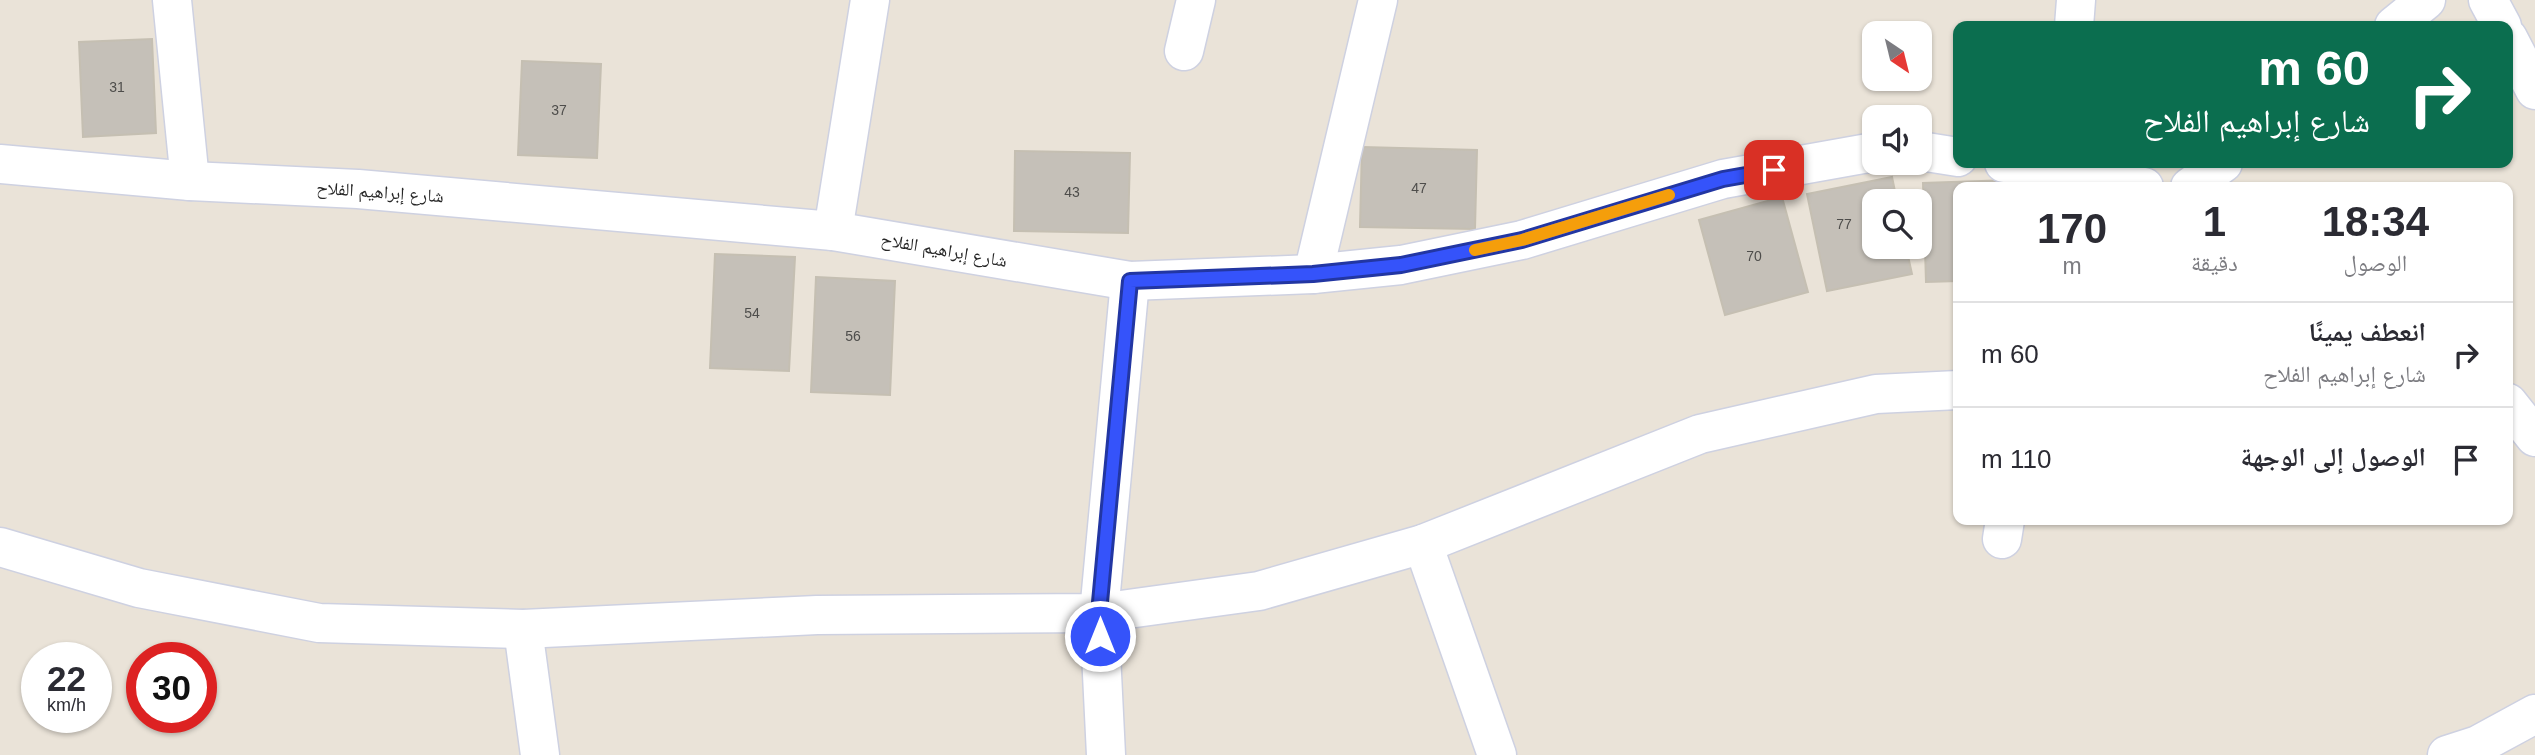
<!DOCTYPE html>
<html lang="ar">
<meta charset="utf-8">
<style>
body{margin:0;font-family:Arial,"Noto Naskh Arabic",sans-serif;background:#f2f2f3;color:#2b2b33;direction:rtl;height:100vh;display:flex;flex-direction:column;font-size:26px;white-space:nowrap}
*{box-sizing:border-box;margin:0}
p{font-size:23px;color:#7c7c81}
.icon{flex:none;width:38px;height:38px;fill:none;stroke:currentColor;stroke-width:2;stroke-linecap:round;stroke-linejoin:round}
.map{position:relative;flex:1;overflow:hidden;direction:ltr}
.details{position:absolute;left:1953px;top:182px;width:560px;height:343px;display:flex;flex-direction:column;background:#fff;border-radius:14px;box-shadow:0 2px 5px #0004;direction:rtl}
.details>*{flex:none}
.hud{position:absolute;left:1953px;top:21px;width:560px;height:147px;border-radius:14px;box-shadow:0 2px 5px #0004;direction:rtl;background:#0b6e4f;color:#fff;overflow:hidden}
.needle{width:46px;rotate:145deg}
.fabs{position:absolute;left:1862px;top:21px;display:grid;gap:14px}
.fabs a{display:grid;place-items:center;width:70px;height:70px;border-radius:14px;background:#fff;box-shadow:0 2px 5px #0004;font-size:35px}
.speed{position:absolute;left:21px;top:642px;display:flex;gap:14px;font-size:35px;font-weight:700;text-align:center}
.speed>*{display:grid;place-content:center;width:91px;height:91px;border-radius:50%;background:#fff;box-shadow:0 2px 5px #0004;line-height:1}
.speed small{font-size:18px;font-weight:400}
.speed .limit{border:10px solid #d22;background:#fff;color:#111}
.pin{position:absolute;display:grid;place-items:center;width:60px;height:60px;color:#fff;margin:-30px;border-radius:14px;box-shadow:0 4px 10px #0006}
.me{position:absolute;width:77px;margin:-38px;rotate:0deg;stroke-linejoin:round;filter:drop-shadow(0 0 5px #0008)}
.turn{display:flex;align-items:center;gap:24px;height:147px;padding:0 28px;font-size:32px}
.turn .icon{width:91px;height:91px;stroke-width:2.5}
.turn b{display:block;font-size:49px;line-height:60px}
.eta{display:flex;justify-content:space-evenly;align-items:center;height:119px;text-align:center}
.eta b{font-size:42px;font-weight:700;line-height:49px}
ul{padding:0;list-style:none}
li{display:flex;align-items:center;gap:21px;height:105px;padding:0 28px;border-top:2px solid #e1e1e2}
li div{flex:1}
li b{display:block;font-size:26px}
li em{font-style:normal}
.map>svg:first-child{display:block}
.building{fill:#c5c0b8;stroke:#c5bfb2;stroke-width:2}
.lines{fill:none;stroke-linecap:round;stroke-linejoin:round}
.minor-casing{stroke:#ced1e1;stroke-width:41}
.minor{stroke:#fff;stroke-width:38}
.route-casing{stroke:#2236a2;stroke-width:18}
.route{stroke:#3553fa;stroke-width:12}
.slow{stroke:#f59e0b;stroke-width:12}
.labels{text-anchor:middle;dominant-baseline:central;stroke-width:6;stroke-linejoin:round;paint-order:stroke}
.number-label{font-size:14px;fill:#4e4d4b}
.street-label{font-size:18px;fill:#272727;stroke:#fff}
</style>
<div class="map">
<svg width="2535" height="755" viewBox="0 0 2535 755">
<rect width="100%" height="100%" fill="#eae3d8"/>
<!-- building -->
<g class="building">
<polygon points="152,39 156,133 83,137 79,42"/>
<polygon points="522,61 601,64 597,158 518,155"/>
<polygon points="1362,147 1477,150 1475,229 1360,227"/>
<polygon points="1015,151 1130,153 1128,233 1014,231"/>
<polygon points="1892,177 1897,201 1874,201 1874,247 1906,247 1912,274 1827,291 1807,194"/>
<polygon points="2010,180 2010,187 1958,187 1958,281 1926,282 1923,183"/>
<polygon points="1782,197 1808,292 1725,315 1699,220"/>
<polygon points="715,254 795,257 789,371 710,368"/>
<polygon points="816,277 895,281 890,395 811,392"/>
</g>
<g class="lines">
<defs>
<g id="minor">
<polyline points="172,0 190,181"/>
<polyline points="2488,0 2502,26"/>
<polyline points="2074,26 2076,0"/>
<polyline points="2394,26 2426,0"/>
<polyline points="2508,38 2535,90"/>
<polyline points="1184,51 1196,0"/>
<polyline points="1920,151 1958,157"/>
<polyline points="2004,163 2061,170 2144,187"/>
<polyline points="0,164 190,181 358,189 833,231 1130,281 1313,274 1401,265 1522,240 1723,179 1874,152"/>
<polyline points="2190,187 2223,163"/>
<polyline points="833,231 870,0"/>
<polyline points="1313,274 1378,0"/>
<polyline points="2508,403 2535,437"/>
<polyline points="2002,539 2005,520"/>
<polyline points="1423,544 1497,755"/>
<polyline points="0,547 139,588 319,623 523,629 817,615 1099,613 1259,591 1423,544 1700,434 1876,394 1958,390"/>
<polyline points="523,629 540,755"/>
<polyline points="1106,755 1099,613 1130,281"/>
<polyline points="2447,755 2478,745 2535,714"/>
</g>
</defs>
<!-- minor casing -->
<use href="#minor" class="minor-casing"/>
<!-- minor -->
<use href="#minor" class="minor"/>
</g>
<g class="lines">
<defs>
<polyline id="route" points="1100,636 1099,613 1130,281 1313,274 1401,265 1522,240 1723,179 1774,170"/>
</defs>
<!-- route casing -->
<use href="#route" class="route-casing"/>
<!-- route -->
<use href="#route" class="route"/>
<!-- slow -->
<polyline class="slow" points="1475,250 1522,240 1669,195"/>
</g>
<g class="labels">
<!-- number labels -->
<g class="number-label">
<text x="117" y="87">31</text>
<text x="559" y="110">37</text>
<text x="1419" y="188">47</text>
<text x="1072" y="192">43</text>
<text x="1844" y="224">77</text>
<text x="1754" y="256">70</text>
<text x="752" y="313">54</text>
<text x="853" y="336">56</text>
</g>
<!-- street labels -->
<g class="street-label">
<text transform="translate(380 192) rotate(4)">شارع إبراهيم الفلاح</text>
<text transform="translate(944 250) rotate(10)">شارع إبراهيم الفلاح</text>
</g>
</g>
</svg>
<div class="fabs">
<a><svg class="needle" viewBox="-14 -14 28 28"><path d="M0-13l5 13h-10z" fill="#e53935"/><path d="M0 13l5-13h-10z" fill="#7c7c81"/></svg></a>
<a><svg class="icon" aria-label="sound" viewBox="0 0 24 24"><path d="M4 9h4l5-4v14l-5-4H4zM17 9q2 3 0 6"/></svg></a>
<a><svg class="icon" aria-label="search" viewBox="0 0 24 24"><circle cx="10" cy="10" r="6"/><path d="M15 15l6 6"/></svg></a>
</div>
<div class="speed"><div>22<small>km/h</small></div><div class="limit">30</div></div>
<div class="pin" style="left:1774px;top:170px;background:#d93025"><svg class="icon" aria-label="arrive" viewBox="0 0 24 24"><path d="M6 21V4h12l-3 4 3 4H6"/></svg></div>
<svg class="me" style="left:1100px;top:636px" viewBox="-20 -20 40 40"><circle r="17" fill="#3553fa" stroke="#fff" stroke-width="3"/><path d="M0-11L8 9 0 5-8 9z" fill="#fff"/></svg>
<div class="hud">
<div class="turn"><svg class="icon" aria-label="right" viewBox="0 0 24 24"><path d="M7 20v-9h11M14 6l5 5-5 5"/></svg><div><b>60 m</b>شارع إبراهيم الفلاح</div></div>
</div>
<section class="details">
<div class="eta">
<div><b>18:34</b><p>الوصول</p></div>
<div><b>1</b><p>دقيقة</p></div>
<div><b>170</b><p>m</p></div>
</div>
<ul>
<li><svg class="icon" aria-label="right" viewBox="0 0 24 24"><path d="M7 20v-9h11M14 6l5 5-5 5"/></svg><div><b>انعطف يمينًا</b><p>شارع إبراهيم الفلاح</p></div><em>60 m</em></li>
<li><svg class="icon" aria-label="arrive" viewBox="0 0 24 24"><path d="M6 21V4h12l-3 4 3 4H6"/></svg><div><b>الوصول إلى الوجهة</b></div><em>110 m</em></li>
</ul>
</section>
</div>
